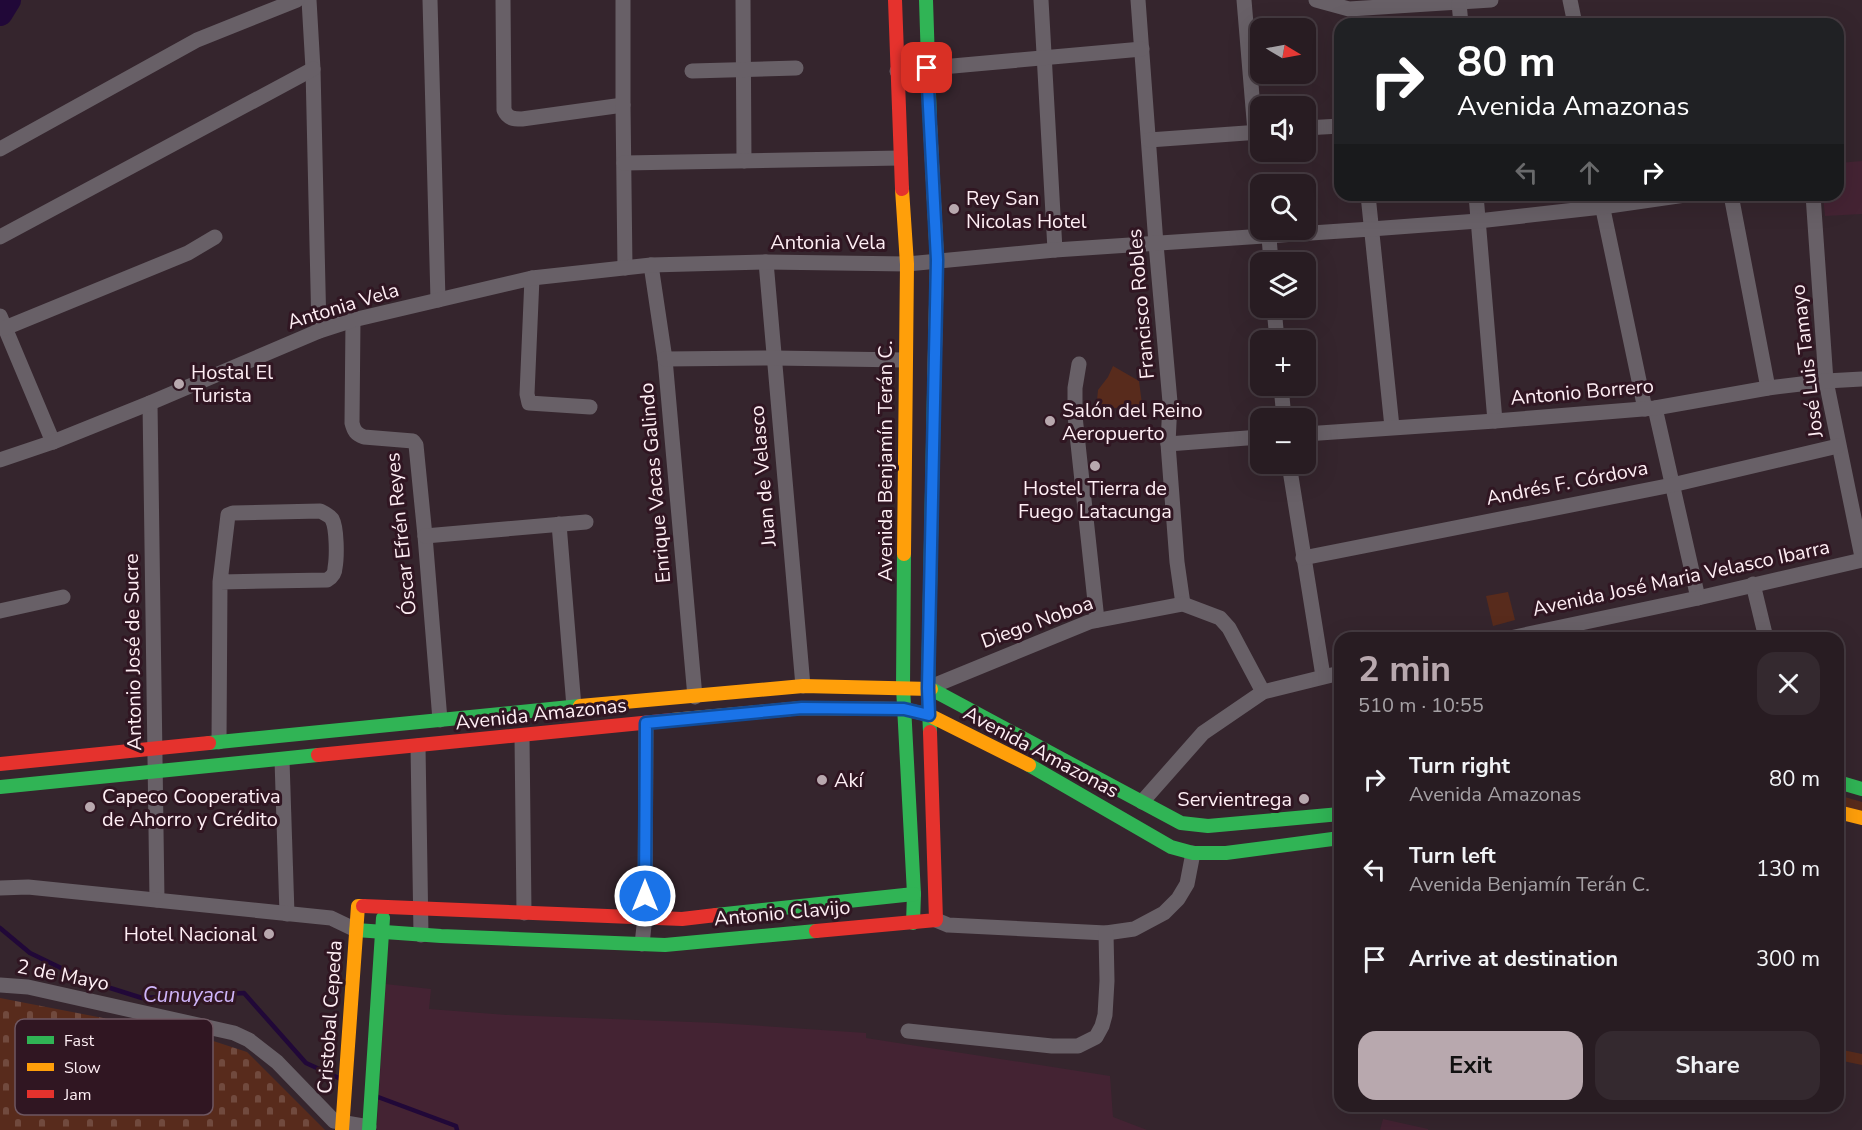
<!DOCTYPE html>
<meta charset="utf-8">
<style>
body{margin:0;font-family:"Nunito Sans",sans-serif;background:#34292f;color:#f1f3f6;height:100vh;display:flex;flex-direction:column;font-size:22px;white-space:nowrap}
*{box-sizing:border-box;margin:0}
p{font-size:20px;color:#a5a1a5}
.icon{flex:none;width:33px;height:33px;fill:none;stroke:currentColor;stroke-width:2;stroke-linecap:round;stroke-linejoin:round}
.map{position:relative;flex:1;overflow:hidden}
.panel{position:absolute;left:1334px;top:632px;width:510px;height:480px;display:flex;flex-direction:column;background:#281c22;border-radius:18px;box-shadow:0 6px 24px #0002,0 0 0 2px #443a40}
.panel>*{flex:none}
.guide{position:absolute;left:1334px;top:18px;width:510px;height:183px;border-radius:18px;box-shadow:0 6px 24px #0002,0 0 0 2px #443a40;background:#202124;color:#fff;overflow:hidden}
.needle{width:39px;rotate:100deg}
.buttons{position:absolute;left:1250px;top:18px;display:grid;gap:12px}
.buttons a{display:grid;place-items:center;width:66px;height:66px;border-radius:12px;background:#281c22;box-shadow:0 6px 24px #0002,0 0 0 2px #443a40;font-size:30px}
.pin{position:absolute;display:grid;place-items:center;width:51px;height:51px;color:#fff;margin:-26px;border-radius:12px;box-shadow:0 3px 9px #0006}
.me{position:absolute;width:66px;margin:-33px;rotate:0deg;stroke-linejoin:round;filter:drop-shadow(0 0 4px #0008)}
.turn{display:flex;align-items:center;gap:21px;height:126px;padding:0 24px;font-size:27px}
.turn .icon{width:78px;height:78px;stroke-width:2.5}
.turn b{display:block;font-size:42px;line-height:51px}
.lanes{display:flex;align-items:center;height:57px;padding:0 24px;background:#0003;justify-content:center;gap:30px;direction:ltr}
.lanes .off{opacity:.35}
.round{display:grid;place-items:center;flex:none;width:63px;height:63px;border-radius:18px;background:#34292f}
.summary{display:flex;align-items:center;justify-content:space-between;height:102px;padding:0 24px}
h1{font-size:36px;font-weight:700;line-height:45px;color:#b8a8ae}
.action{display:flex;gap:12px;margin-top:auto;padding:12px 24px}
.action a{flex:1;height:69px;border-radius:18px;background:#b8a8ae;color:#111;font-size:24px;font-weight:700;line-height:69px;text-align:center}
.action a+a{background:#34292f;color:#f1f3f6}
ul{padding:0;list-style:none}
li{display:flex;align-items:center;gap:18px;height:90px;padding:0 24px}
li div{flex:1}
li b{display:block;font-size:22px}
li em{font-style:normal}
.map>svg:first-child{display:block}
.built{fill:#442333}
.cemetery{fill:url(#cemetery-stones)}
.park{fill:#582b1c}
.lines{fill:none;stroke-linecap:round;stroke-linejoin:round}
.stream{stroke:#210838;stroke-width:4.5}
.river{stroke:#210838;stroke-width:26}
.street{stroke:#686067;stroke-width:15}
.fast{stroke:#30b455;stroke-width:14}
.slow{stroke:#ff9f0a;stroke-width:14}
.jam{stroke:#e5322d;stroke-width:14}
.route-casing{stroke:#114b97;stroke-width:15}
.route{stroke:#1a73e8;stroke-width:10}
.poi-dot{fill:#b8a8ae;stroke:#301622;stroke-width:2}
.labels{text-anchor:middle;dominant-baseline:central;stroke-width:6;stroke-linejoin:round;paint-order:stroke}
.poi-label{font-size:20px;fill:#feeef4;stroke:#301622;text-anchor:start}
.street-label{font-size:20px;fill:#feeef4;stroke:#301622}
.water-label{font-size:21px;font-style:italic;fill:#cfb5fa;stroke:#301622}
.key{fill:#301622;stroke:#6e5761;stroke-width:1.5}
.key-label{font-size:16px;fill:#feeef4}
</style>
<div class="map">
<svg width="1862" height="1130" viewBox="0 0 1862 1130">
<defs>
<pattern id="cemetery-stones" width="16" height="16" patternUnits="userSpaceOnUse" patternTransform="scale(1.5)"><rect width="16" height="16" fill="#582b1c"/><path d="M2 7V4a2 2 0 0 1 4 0v3zM10 15v-3a2 2 0 0 1 4 0v3z" fill="#714a3e"/></pattern>
</defs>
<rect width="100%" height="100%" fill="#35252d"/>
<!-- built -->
<g class="built">
<polygon points="1862,161 1862,214 1825,216 1823,195 1838,195 1838,163"/>
<polygon points="385,984 431,989 429,1009 507,1015 718,1023 866,1033 866,1038 1110,1076 1113,1117 1147,1130 377,1130"/>
<polygon points="1383,1119 1428,1129 1428,1130 1380,1130"/>
</g>
<!-- cemetery -->
<polygon class="cemetery" points="0,998 201,1037 247,1052 325,1130 0,1130"/>
<!-- park -->
<g class="park">
<polygon points="1113,366 1139,381 1142,404 1096,411 1098,390 1108,377"/>
<polygon points="1508,592 1515,620 1493,626 1486,596"/>
<polygon points="1838,795 1862,802 1862,811 1838,805"/>
<polygon points="1838,1049 1862,1054 1862,1065 1838,1060"/>
</g>
<g class="lines">
<!-- stream -->
<g class="stream">
<polyline points="0,928 30,953 88,981 142,998 244,993 306,1063 341,1079"/>
<polyline points="378,1097 456,1126 457,1130"/>
</g>
<!-- river -->
<polyline class="river" points="0,13 8,0"/>
<!-- street -->
<g class="street">
<polyline points="309,0 313,69 319,331"/>
<polyline points="430,0 438,300"/>
<path d="M503,0L504,110C508,119 514,119 522,119L623,105"/>
<polyline points="623,0 623,105 625,268"/>
<polyline points="743,0 744,161"/>
<polyline points="1041,0 1055,250"/>
<polyline points="1138,0 1156,244 1170,402 1168,444 1177,562 1183,604"/>
<polyline points="1244,0 1255,132"/>
<polyline points="1316,0 1349,9 1491,0"/>
<polyline points="1570,0 1575,24"/>
<polyline points="1459,3 1461,24"/>
<polyline points="692,71 796,68"/>
<polyline points="897,71 1142,49"/>
<polyline points="1305,128 1340,126"/>
<polyline points="1149,140 1260,132"/>
<polyline points="0,149 197,40 297,0"/>
<polyline points="624,163 900,158"/>
<polyline points="1368,195 1392,427"/>
<polyline points="1476,195 1495,421"/>
<polyline points="1600,195 1645,409"/>
<polyline points="1731,195 1768,388"/>
<polyline points="1813,195 1826,381 1862,557"/>
<polyline points="0,237 313,69"/>
<polyline points="1269,237 1271,262"/>
<polyline points="766,262 803,686"/>
<polyline points="651,265 665,359 695,697"/>
<polyline points="532,278 527,394 529,403 590,407"/>
<polyline points="1274,308 1277,340"/>
<polyline points="0,316 53,442"/>
<path d="M353,320L352,423C354,431 356,434 364,437L413,441L416,445L425,536L440,720"/>
<polyline points="5,328 188,253 215,237"/>
<polyline points="665,359 774,358 905,360"/>
<polyline points="1079,364 1075,388 1075,416 1097,620"/>
<polyline points="1281,386 1284,418"/>
<polyline points="150,403 157,900"/>
<polyline points="1655,408 1698,598"/>
<polyline points="1305,434 1495,421 1655,408 1768,388 1826,381 1862,379"/>
<polyline points="1168,444 1260,437"/>
<polyline points="0,460 53,442 150,403 319,331 353,320 532,278 651,265 766,262 907,264 1055,250 1371,229 1478,221 1602,207 1685,195"/>
<polyline points="1289,464 1323,676"/>
<polyline points="559,524 574,707"/>
<polyline points="425,536 586,522"/>
<polyline points="1303,558 1672,485 1838,446"/>
<polyline points="1753,584 1766,638"/>
<polyline points="0,611 63,597"/>
<polyline points="1510,638 1698,598 1862,560"/>
<polyline points="928,688 1089,622 1183,604 1220,618 1229,628 1263,692"/>
<polyline points="522,736 524,913"/>
<path d="M219,742L220,582L228,515L233,513L320,511C324,513 329,515 332,519C337,528 337,557 335,568C335,574 332,577 327,580L220,582"/>
<polyline points="418,746 421,935"/>
<polyline points="282,760 287,914"/>
<polyline points="1142,802 1203,733 1263,692 1340,673"/>
<polyline points="0,888 28,887 331,918 356,930"/>
<polyline points="936,920 948,925 1106,933 1134,929 1164,913 1178,899 1187,884 1193,853"/>
<polyline points="642,944 645,917 646,723"/>
<polyline points="0,985 28,987 234,1033 249,1040 277,1062 334,1121 369,1127"/>
<polyline points="908,1031 1052,1046 1078,1046 1096,1037 1102,1026 1105,1015 1107,981 1106,933"/>
</g>
<!-- fast -->
<g class="fast">
<polyline points="926,0 930,124"/>
<polyline points="904,554 903,687 914,894 913,923"/>
<polyline points="931,689 1181,823 1208,826 1340,814"/>
<polyline points="930,732 928,688 934,393"/>
<polyline points="209,743 580,706"/>
<polyline points="1029,765 1171,847 1193,853 1226,853 1340,838"/>
<polyline points="1838,782 1862,789"/>
<polyline points="0,787 318,755"/>
<polyline points="716,915 914,894"/>
<polyline points="356,930 441,936 665,945 816,931"/>
<polyline points="369,1130 383,918"/>
</g>
<!-- slow -->
<g class="slow">
<polyline points="930,124 937,260 934,393"/>
<polyline points="902,189 907,264 904,554"/>
<polyline points="580,706 803,686 931,689"/>
<polyline points="672,720 802,708 904,709 929,715 1029,765"/>
<polyline points="1838,812 1862,818"/>
<polyline points="342,1130 358,906 363,906"/>
</g>
<!-- jam -->
<g class="jam">
<polyline points="895,0 902,189"/>
<polyline points="318,755 672,720"/>
<polyline points="0,764 209,743"/>
<polyline points="363,906 682,919 716,915"/>
<polyline points="816,931 936,920 930,732"/>
</g>
</g>
<g class="lines">
<defs>
<polyline id="route" points="645,896 646,723 802,708 904,709 929,715 928,688 937,260 927,68"/>
</defs>
<!-- route casing -->
<use href="#route" class="route-casing"/>
<!-- route -->
<use href="#route" class="route"/>
</g>
<!-- markers -->
<g class="poi-dot">
<circle cx="954" cy="209" r="6"/>
<circle cx="179" cy="384" r="6"/>
<circle cx="1050" cy="421" r="6"/>
<circle cx="1095" cy="466" r="6"/>
<circle cx="822" cy="780" r="6"/>
<circle cx="1304" cy="799" r="6"/>
<circle cx="90" cy="807" r="6"/>
<circle cx="269" cy="934" r="6"/>
</g>
<g class="labels">
<!-- poi labels -->
<g class="poi-label">
<text x="966" y="198">Rey San<tspan x="966" dy="23">Nicolas Hotel</tspan></text>
<text x="191" y="372">Hostal El<tspan x="191" dy="23">Turista</tspan></text>
<text x="1062" y="410">Salón del Reino<tspan x="1062" dy="23">Aeropuerto</tspan></text>
<text x="1095" y="488" text-anchor="middle">Hostel Tierra de<tspan x="1095" dy="23">Fuego Latacunga</tspan></text>
<text x="834" y="780">Akí</text>
<text x="102" y="796">Capeco Cooperativa<tspan x="102" dy="23">de Ahorro y Crédito</tspan></text>
<text x="1292" y="799" text-anchor="end">Servientrega</text>
<text x="257" y="934" text-anchor="end">Hotel Nacional</text>
</g>
<!-- street labels -->
<g class="street-label">
<text x="828" y="242">Antonia Vela</text>
<text transform="translate(1141 304) rotate(-95)">Francisco Robles</text>
<text transform="translate(343 306) rotate(-17)">Antonia Vela</text>
<text transform="translate(1807 361) rotate(-97)">José Luis Tamayo</text>
<text transform="translate(1582 392) rotate(-5)">Antonio Borrero</text>
<text transform="translate(885 461) rotate(-90)">Avenida Benjamín Terán C.</text>
<text transform="translate(763 476) rotate(-95)">Juan de Velasco</text>
<text transform="translate(655 483) rotate(-95)">Enrique Vacas Galindo</text>
<text transform="translate(1567 483) rotate(-11)">Andrés F. Córdova</text>
<text transform="translate(401 534) rotate(-96)">Óscar Efrén Reyes</text>
<text transform="translate(1681 578) rotate(-12)">Avenida José Maria Velasco Ibarra</text>
<text transform="translate(1037 622) rotate(-20)">Diego Noboa</text>
<text transform="translate(133 652) rotate(-91)">Antonio José de Sucre</text>
<text transform="translate(541 714) rotate(-6)">Avenida Amazonas</text>
<text transform="translate(1041 752) rotate(28)">Avenida Amazonas</text>
<text transform="translate(782 913) rotate(-5)">Antonio Clavijo</text>
<text transform="translate(63 975) rotate(11)">2 de Mayo</text>
<text transform="translate(330 1017) rotate(-86)">Cristobal Cepeda</text>
</g>
<!-- water labels -->
<g class="water-label">
<text x="189" y="995">Cunuyacu</text>
</g>
</g>
<!-- legend -->
<rect x="15" y="1019" width="198" height="96" rx="9" class="key"/>
<rect x="27" y="1036" width="27" height="8" fill="#30b455"/>
<rect x="27" y="1063" width="27" height="8" fill="#ff9f0a"/>
<rect x="27" y="1090" width="27" height="8" fill="#e5322d"/>
<g class="key-label">
<text x="64" y="1046">Fast</text>
<text x="64" y="1073">Slow</text>
<text x="64" y="1100">Jam</text>
</g>
</svg>
<div class="buttons">
<a><svg class="needle" viewBox="-14 -14 28 28"><path d="M0-13l5 13h-10z" fill="#e53935"/><path d="M0 13l5-13h-10z" fill="#a5a1a5"/></svg></a>
<a><svg class="icon" aria-label="sound" viewBox="0 0 24 24"><path d="M4 9h4l5-4v14l-5-4H4zM17 9q2 3 0 6"/></svg></a>
<a><svg class="icon" aria-label="search" viewBox="0 0 24 24"><circle cx="10" cy="10" r="6"/><path d="M15 15l6 6"/></svg></a>
<a><svg class="icon" aria-label="layers" viewBox="0 0 24 24"><path d="M12 4l9 5-9 5-9-5zM3 14l9 5 9-5"/></svg></a>
<a>+</a>
<a>−</a>
</div>
<div class="pin" style="left:927px;top:68px;background:#d93025"><svg class="icon" aria-label="arrive" viewBox="0 0 24 24"><path d="M6 21V4h12l-3 4 3 4H6"/></svg></div>
<svg class="me" style="left:645px;top:896px" viewBox="-20 -20 40 40"><circle r="17" fill="#1a73e8" stroke="#fff" stroke-width="3"/><path d="M0-11L8 9 0 5-8 9z" fill="#fff"/></svg>
<div class="guide">
<div class="turn"><svg class="icon" aria-label="right" viewBox="0 0 24 24"><path d="M7 20v-9h11M14 6l5 5-5 5"/></svg><div><b>80 m</b>Avenida Amazonas</div></div>
<div class="lanes"><svg class="icon off" aria-label="left" viewBox="0 0 24 24"><path d="M17 20v-9H6M10 6l-5 5 5 5"/></svg><svg class="icon off" aria-label="ahead" viewBox="0 0 24 24"><path d="M12 20V5M6 11l6-6 6 6"/></svg><svg class="icon" aria-label="right" viewBox="0 0 24 24"><path d="M7 20v-9h11M14 6l5 5-5 5"/></svg></div>
</div>
<section class="panel">
<div class="summary"><div><h1>2 min</h1><p>510 m · 10:55</p></div><a class="round"><svg class="icon" aria-label="close" viewBox="0 0 24 24"><path d="M6 6l12 12M18 6L6 18"/></svg></a></div>
<ul>
<li><svg class="icon" aria-label="right" viewBox="0 0 24 24"><path d="M7 20v-9h11M14 6l5 5-5 5"/></svg><div><b>Turn right</b><p>Avenida Amazonas</p></div><em>80 m</em></li>
<li><svg class="icon" aria-label="left" viewBox="0 0 24 24"><path d="M17 20v-9H6M10 6l-5 5 5 5"/></svg><div><b>Turn left</b><p>Avenida Benjamín Terán C.</p></div><em>130 m</em></li>
<li><svg class="icon" aria-label="arrive" viewBox="0 0 24 24"><path d="M6 21V4h12l-3 4 3 4H6"/></svg><div><b>Arrive at destination</b></div><em>300 m</em></li>
</ul>
<div class="action"><a>Exit</a><a>Share</a></div>
</section>
</div>
